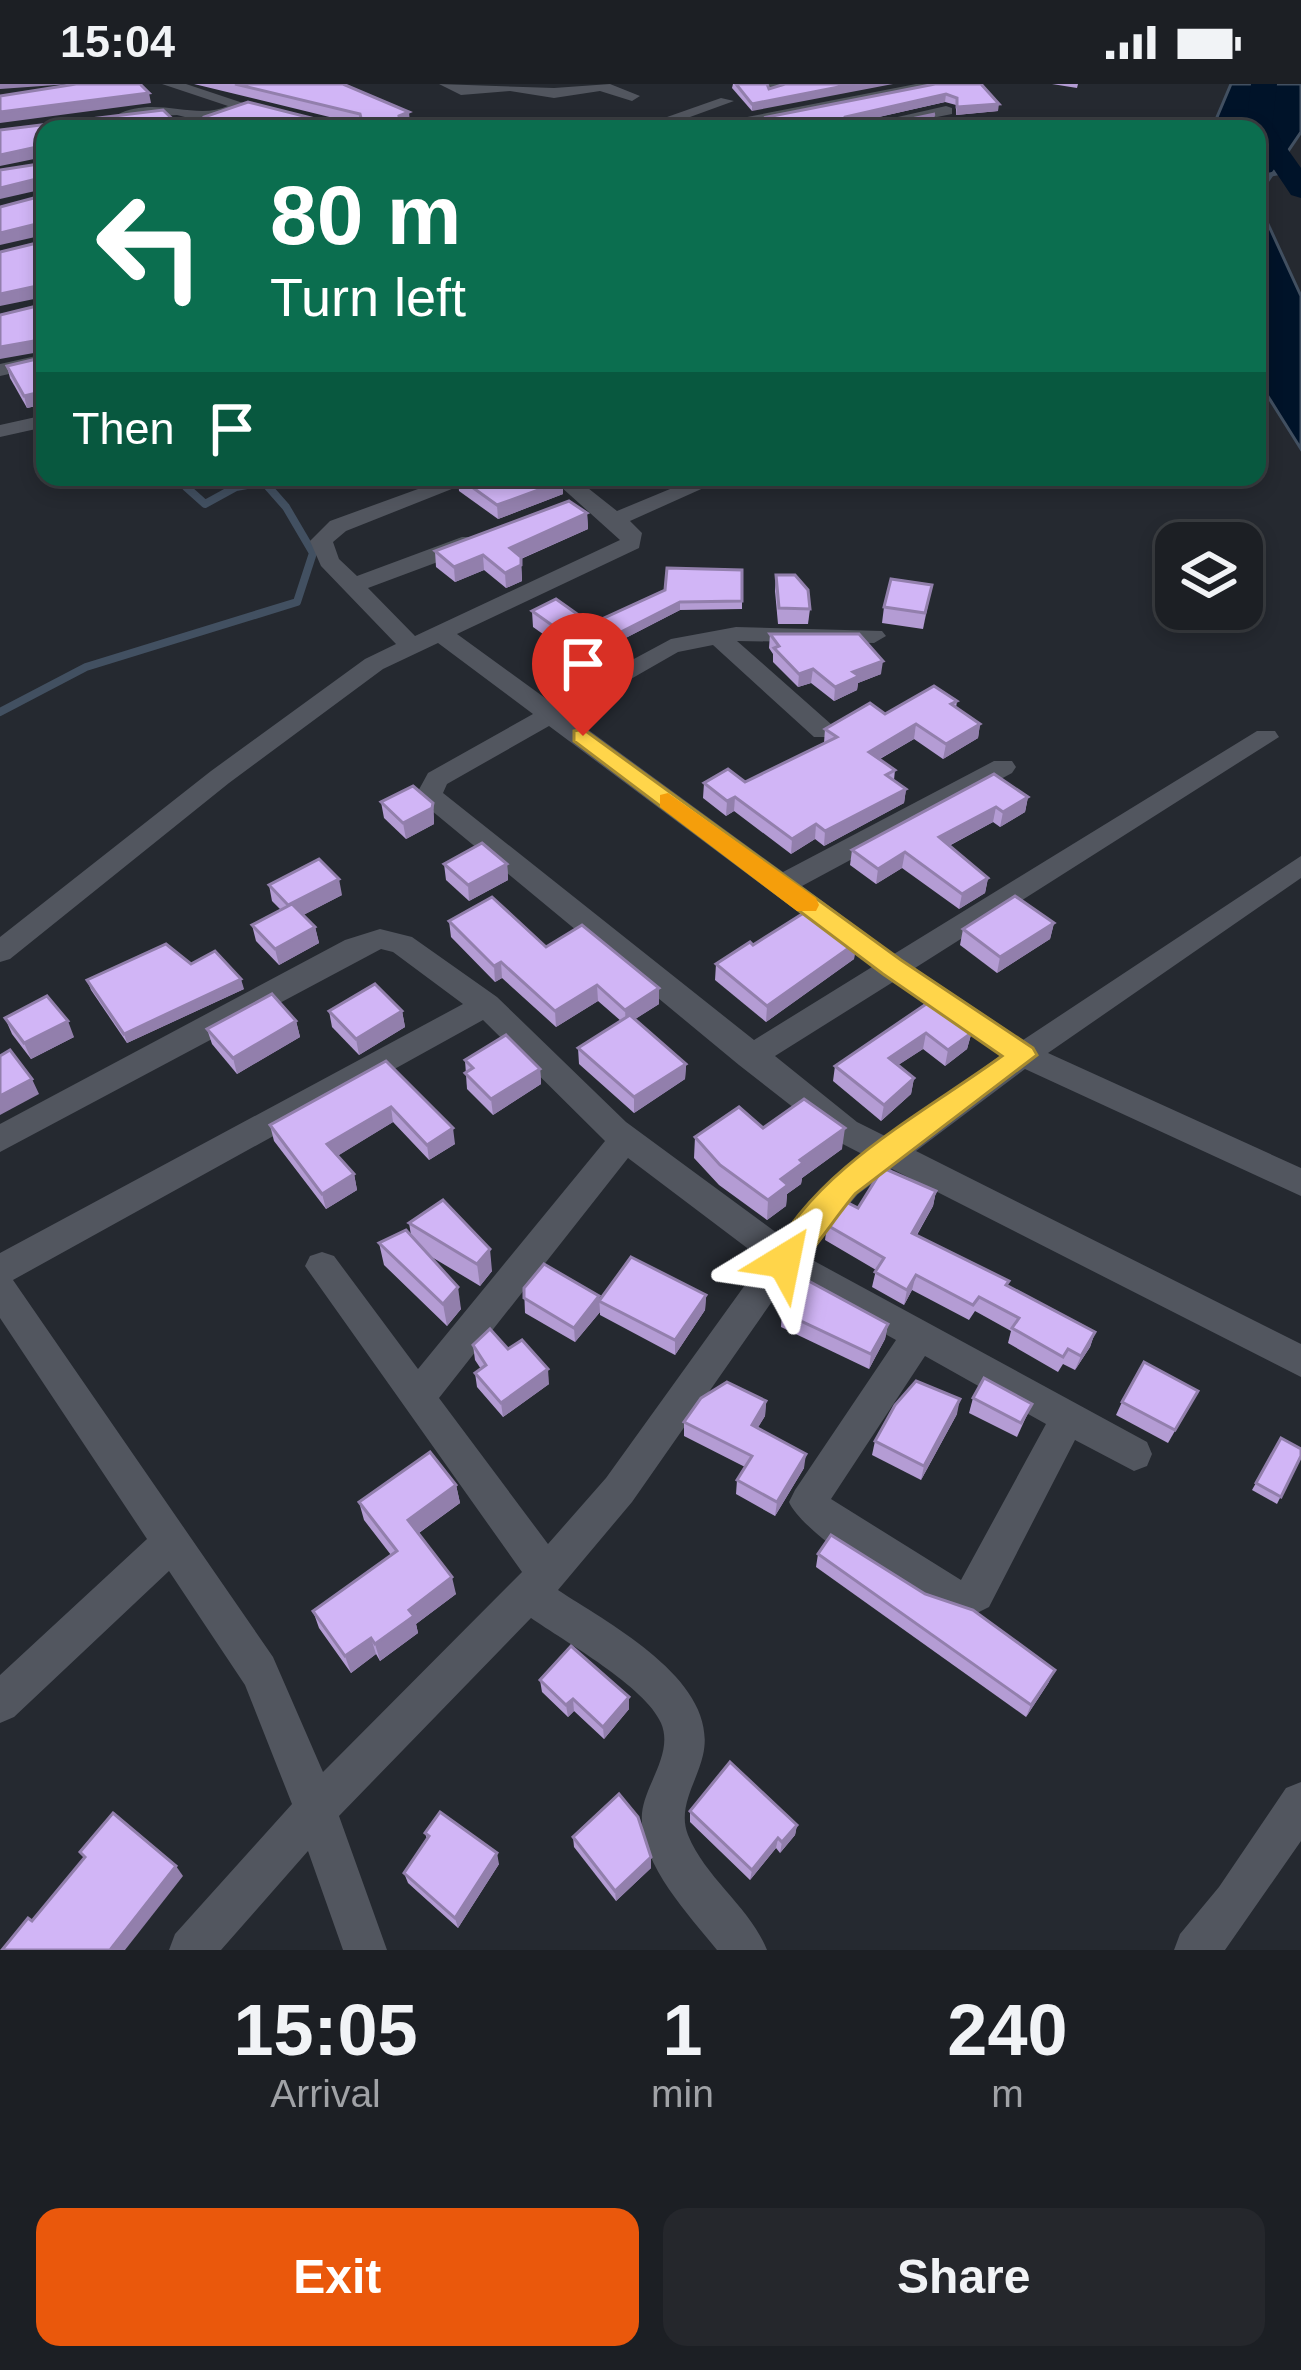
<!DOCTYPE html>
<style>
body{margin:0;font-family:Arial,sans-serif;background:#25272c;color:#f1f3f6;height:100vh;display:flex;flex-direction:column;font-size:45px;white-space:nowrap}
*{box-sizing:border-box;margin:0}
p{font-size:39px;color:#a0a2a6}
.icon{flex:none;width:66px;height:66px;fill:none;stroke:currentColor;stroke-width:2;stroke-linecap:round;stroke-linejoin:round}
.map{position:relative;height:1866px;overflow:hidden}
.side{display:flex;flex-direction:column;background:#1c1f24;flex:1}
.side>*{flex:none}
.banner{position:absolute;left:36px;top:36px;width:1230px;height:366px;border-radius:24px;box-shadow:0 6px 18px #0003,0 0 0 3px #3a3d41;background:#0b6e4f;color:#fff;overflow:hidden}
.tools{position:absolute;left:1155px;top:438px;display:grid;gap:24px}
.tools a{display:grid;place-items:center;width:108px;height:108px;border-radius:24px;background:#1c1f24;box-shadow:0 6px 18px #0003,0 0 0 3px #3a3d41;font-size:60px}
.pin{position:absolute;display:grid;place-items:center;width:102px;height:102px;color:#fff;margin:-123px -51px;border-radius:50% 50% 50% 0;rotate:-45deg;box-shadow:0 0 12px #0007}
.pin .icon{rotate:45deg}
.me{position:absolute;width:132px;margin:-66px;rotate:35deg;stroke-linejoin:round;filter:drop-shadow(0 0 9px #0008)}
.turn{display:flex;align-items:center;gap:42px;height:252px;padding:0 36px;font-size:54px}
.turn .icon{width:156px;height:156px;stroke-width:2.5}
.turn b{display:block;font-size:84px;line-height:102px}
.then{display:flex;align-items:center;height:114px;padding:0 36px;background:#0003;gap:24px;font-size:45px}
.eta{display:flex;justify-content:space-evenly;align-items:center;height:204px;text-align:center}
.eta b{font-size:72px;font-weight:800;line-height:84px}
.cta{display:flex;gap:24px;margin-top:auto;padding:24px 36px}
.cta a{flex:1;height:138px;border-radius:24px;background:#ea580c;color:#fff;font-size:48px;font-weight:800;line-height:138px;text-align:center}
.cta a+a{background:#25272c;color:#f1f3f6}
.status{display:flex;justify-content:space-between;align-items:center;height:84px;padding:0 60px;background:#1c1f24;direction:ltr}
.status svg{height:33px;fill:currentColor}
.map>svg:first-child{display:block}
.water{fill:#001329;stroke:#425061;stroke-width:3}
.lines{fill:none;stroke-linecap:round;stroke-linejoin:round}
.stream-far1{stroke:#425061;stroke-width:4.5}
.stream{stroke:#425061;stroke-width:8}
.river{fill:#001329;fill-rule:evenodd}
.street{fill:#52565f;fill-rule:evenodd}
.wall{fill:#b49cd4}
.shaded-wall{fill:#927fac}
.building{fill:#d1b5f6;stroke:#927fac;stroke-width:3}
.route{fill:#ffd54a;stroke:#a68a30;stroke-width:3}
.slow{fill:#f59e0b}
</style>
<div class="status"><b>15:04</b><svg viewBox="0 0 49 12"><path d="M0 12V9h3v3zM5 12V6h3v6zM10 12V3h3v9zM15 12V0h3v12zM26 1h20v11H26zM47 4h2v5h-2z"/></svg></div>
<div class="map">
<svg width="1301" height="1866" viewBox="0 0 1301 1866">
<rect width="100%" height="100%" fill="#252930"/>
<!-- water -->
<g class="water">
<polygon points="1231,0 1301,0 1301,48 1257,113 1257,45 1212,45"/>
<polygon points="1257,116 1301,212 1301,365 1257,295"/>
</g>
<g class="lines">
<!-- stream-far1 -->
<polyline class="stream-far1" points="1257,93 1289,87"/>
<!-- stream -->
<polyline class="stream" points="0,628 86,583 297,518 313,469 286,423 264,398 236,403 205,420 186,403 189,393"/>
<!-- river -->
<polygon class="river" points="1251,0 1277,0 1272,43 1301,84 1301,114 1291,111 1257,60 1257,45 1246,43"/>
<!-- street -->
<g class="street">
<path d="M162,0H186L252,22L213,40L177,31L119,34L117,31C154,11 196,37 228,22Z"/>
<polygon points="439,0 554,4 610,0 640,12 632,17 600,7 554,14 510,7 461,11"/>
<polygon points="764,0 795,0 770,8"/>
<polygon points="916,0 950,0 745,40 737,35"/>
<polygon points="721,14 734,17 657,45 633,45"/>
<polygon points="946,22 952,24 952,30 877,45 845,45"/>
<polygon points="45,270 45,282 0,292 0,280"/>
<polygon points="45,331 45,343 0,353 0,341"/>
<polygon points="286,393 317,393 292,404 281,398"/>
<path d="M451,393H482L346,447L333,458L339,475L357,492L462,453H478V463L368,504L415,552L620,456L550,393H574L617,427L699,393H728L630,437L642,449L639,464L457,550L552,619L671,555L736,543L882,547L886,552L874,559L737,557L832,641L836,647L832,653H814L713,561L678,568L568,631L783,788L994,677H1012L1016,683L1012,689L802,802L894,870L1257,647H1275L1279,653L915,884L1023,956L1301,772V794L1048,969L1301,1084V1112L1025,985L916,1067L1301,1260V1293L892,1085L858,1110L805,1172L1147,1358L1152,1370L1147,1382L1134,1387L1075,1356L989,1523L965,1535C926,1528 805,1454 789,1418L795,1406L896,1256L787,1196L632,1418L558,1506C609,1540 720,1597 703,1671C697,1698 677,1723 688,1751C706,1795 750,1823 767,1866H717C688,1830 638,1778 642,1729C645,1700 674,1669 661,1639C646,1603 564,1557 531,1534L339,1732L387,1866H343L308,1767L221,1866H169L175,1850L292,1720L245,1601L169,1487L14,1633L0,1639V1591L147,1455L0,1234V1169L463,920L393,868L381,865L0,1068V1040L345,856L380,845L412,853L497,913L626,1038L781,1152L834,1092L864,1071L835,1056L739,981L420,717L416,711L428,689L533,630L438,559L383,585L229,699L10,875L0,878V853L211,687L365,575L396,560L321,482L310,457L330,437ZM549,642L872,883L754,956L443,709L447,700ZM893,898L1001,971L887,1053L857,1038L775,972ZM483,936L605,1057L418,1285L334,1172L322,1168L310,1172L305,1182L522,1488L323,1688L273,1573L13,1196ZM628,1074L763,1176L606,1394L548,1460L439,1314ZM925,1272L1046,1340L961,1496L831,1415Z"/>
<polygon points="1301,1698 1301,1757 1225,1866 1174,1866 1180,1850 1219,1803 1286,1704"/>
</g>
</g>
<!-- wall -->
<g class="wall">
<polygon points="194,0 343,0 410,38 331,39 350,38"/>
<polygon points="733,0 767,0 752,27 732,4"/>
<polygon points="935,0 998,27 956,31 956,21 945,18 852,39 878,42 934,38 906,45 772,45 766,40 767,33"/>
<polygon points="1052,0 1078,0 1077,4"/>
<polygon points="45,273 45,320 27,324 10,294 7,282"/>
<polygon points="106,393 123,393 120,403 108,400"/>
<polygon points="390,393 428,393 401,402"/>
<polygon points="458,393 563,410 498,435 459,407"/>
<polygon points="587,429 588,445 521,475 522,497 506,504 484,486 455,498 436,483 435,467"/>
<polygon points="742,486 742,525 680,526 612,561 602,543 602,535"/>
<polygon points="776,491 810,525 808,540 778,540 775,507"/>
<polygon points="932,501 923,545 882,539 884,523"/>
<polygon points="532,527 581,548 557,560 533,543"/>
<polygon points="770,550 881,590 858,599 857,606 834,617 811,599 798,603 773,578 773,570 769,564"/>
<polygon points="957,617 956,624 980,640 978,654 943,675 914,655 880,675 895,686 894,696 906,705 904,719 824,762 815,755 791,770 734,727 726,732 703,714 704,699 745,698 824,659 825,645 885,630"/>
<polygon points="1028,713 1025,728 1000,743 993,738 949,762 988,794 985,809 959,825 902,784 876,800 850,781 852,766"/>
<polygon points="381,718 433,719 434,740 406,755 384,734"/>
<polygon points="444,780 507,780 508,796 469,817 446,796"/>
<polygon points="269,801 342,811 303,831 315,843 319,859 279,881 256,857 252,841 281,826 272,817"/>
<polygon points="449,837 546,863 659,920 635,935 686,980 685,995 634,1029 579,980 578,964 621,937 598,917 556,943 502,894 495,898 451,853"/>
<polygon points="1054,839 1050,855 997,889 960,861 963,845"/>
<polygon points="856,859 854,875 766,938 715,896 716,880 753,861"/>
<polygon points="191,880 244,905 127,959 91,906 87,896"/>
<polygon points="935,914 974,940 967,965 945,982 923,965 898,981 914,994 911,1010 881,1037 833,997 835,982"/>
<polygon points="329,927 402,927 405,943 359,971 332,943"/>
<polygon points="5,934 74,953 31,975 12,950"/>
<polygon points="296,937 300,953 237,990 212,960 207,945"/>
<polygon points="465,976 540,985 541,1000 493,1031 467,1005"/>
<polygon points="386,977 455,1060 429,1076 393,1038 337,1072 354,1090 357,1106 326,1125 274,1057 270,1041"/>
<polygon points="763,1044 842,1065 802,1094 801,1100 787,1110 786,1122 767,1136 719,1101 694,1074 695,1053"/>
<polygon points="936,1107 933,1122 917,1151 1009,1197 1007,1201 1095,1248 1090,1263 1075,1286 1063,1280 1058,1288 1008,1259 1011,1247 975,1227 969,1236 912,1206 904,1221 872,1203 876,1186 825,1156 827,1141 858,1124"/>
<polygon points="409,1139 492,1187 480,1202 430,1172 461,1225 447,1242 384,1181 379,1159 411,1151"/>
<polygon points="524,1204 599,1212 600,1216 706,1211 705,1226 675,1271 600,1231 600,1228 575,1258 525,1229"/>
<polygon points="782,1228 888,1240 885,1255 869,1285 781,1243"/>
<polygon points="473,1261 508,1265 549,1300 503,1333 477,1303 475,1289 481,1285 475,1276"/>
<polygon points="1198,1307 1168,1359 1116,1331 1122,1318"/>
<polygon points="973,1314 1032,1320 1017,1353 969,1329"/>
<polygon points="766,1317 765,1332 758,1343 804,1384 775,1432 736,1410 737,1396 745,1383 684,1352 684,1338"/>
<polygon points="957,1330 921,1396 872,1371 875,1357"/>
<polygon points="1281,1354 1301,1372 1277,1420 1252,1406"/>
<polygon points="456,1401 460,1419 419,1449 456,1510 416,1540 418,1549 380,1577 376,1570 351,1589 319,1544 313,1527 391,1471 364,1436 359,1418"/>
<polygon points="818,1470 1049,1598 1026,1633 816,1483"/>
<polygon points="540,1596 629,1625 604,1655 574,1627 568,1633 542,1608"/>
<polygon points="690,1727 797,1741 795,1751 780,1769 776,1764 750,1796 690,1738"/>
<polygon points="425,1749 499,1780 458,1844 408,1799 404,1789 427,1755"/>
<polygon points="573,1753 651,1784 616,1817 574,1763"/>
</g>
<!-- shaded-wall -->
<g class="shaded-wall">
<polygon points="0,0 70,0 0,5"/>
<polygon points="854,0 893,0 752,27 752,20"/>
<polygon points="149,9 151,19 0,39 0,28"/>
<polygon points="946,10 945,18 844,41 841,38 845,33"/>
<polygon points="999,20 998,27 956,31 957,23"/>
<polygon points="409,28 410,39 400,42 399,32"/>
<polygon points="935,30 934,38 906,45 875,45"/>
<polygon points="42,62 44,73 0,82 0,71"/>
<polygon points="41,94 44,105 0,115 0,104"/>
<polygon points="41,139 44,151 0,161 0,149"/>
<polygon points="41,201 44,213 0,222 0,210"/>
<polygon points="45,255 45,267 0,275 0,263"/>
<polygon points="45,307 45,320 27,324 24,312"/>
<polygon points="360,393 383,393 361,401"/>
<polygon points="400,393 428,393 401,402"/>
<polygon points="563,397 563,410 498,435 497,421"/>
<polygon points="587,429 588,445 511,479 510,464"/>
<polygon points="483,471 484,486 455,498 454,483"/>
<polygon points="521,481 522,497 506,504 505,489"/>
<polygon points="680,518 680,526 612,561 611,553"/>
<polygon points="580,532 581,548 557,560 556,544"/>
<polygon points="883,577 881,590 858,599 857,606 834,617 835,603 853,588"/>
<polygon points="813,585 811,599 798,603 799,590"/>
<polygon points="916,640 914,655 867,682 869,668"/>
<polygon points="980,640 978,654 943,675 946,660"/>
<polygon points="906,705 904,719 824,762 825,747"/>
<polygon points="735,713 734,727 726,732 727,717"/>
<polygon points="1028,713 1025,728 1000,743 1003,728"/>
<polygon points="433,719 434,740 406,755 403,739"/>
<polygon points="996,723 993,738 937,768 939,753"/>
<polygon points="816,740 815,755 791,770 792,755"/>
<polygon points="905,768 902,784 876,800 878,785"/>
<polygon points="507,780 508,796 469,817 468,801"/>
<polygon points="988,794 985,809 959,825 962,810"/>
<polygon points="339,795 342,811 292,837 288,821"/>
<polygon points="1054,839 1050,855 997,889 1000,873"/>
<polygon points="315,843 319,859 279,881 275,865"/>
<polygon points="856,859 854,875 766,938 767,922"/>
<polygon points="501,878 502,894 495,898 494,882"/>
<polygon points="241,895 244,905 127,959 124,950"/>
<polygon points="597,901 598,917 556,943 555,927"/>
<polygon points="659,904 659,920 626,941 625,926"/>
<polygon points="402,927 405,943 359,971 356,955"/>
<polygon points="68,937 74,953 31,975 24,959"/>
<polygon points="296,937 300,953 237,990 233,974"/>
<polygon points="974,940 967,965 945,982 948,966 966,946"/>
<polygon points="926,949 923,965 886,989 889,974"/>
<polygon points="686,980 685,995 634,1029 634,1013"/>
<polygon points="540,985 541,1000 493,1031 491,1015"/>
<polygon points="914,994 911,1010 881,1037 884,1021"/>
<polygon points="32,995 39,1010 0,1031 0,1012"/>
<polygon points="391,1023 393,1038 331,1076 327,1060"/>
<polygon points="453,1044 455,1060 429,1076 427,1061"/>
<polygon points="845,1044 842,1065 802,1094 801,1100 787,1110 786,1122 767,1136 768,1116 781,1095 800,1076"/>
<polygon points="354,1090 357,1106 326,1125 322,1110"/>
<polygon points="936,1107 933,1122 909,1164 912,1149"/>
<polygon points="490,1165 492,1187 480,1202 477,1180"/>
<polygon points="916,1191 912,1206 904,1221 907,1206"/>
<polygon points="458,1203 461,1225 447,1242 443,1220"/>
<polygon points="706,1211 705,1226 675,1271 675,1256"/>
<polygon points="599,1212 600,1228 575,1258 574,1244"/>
<polygon points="888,1240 885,1255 869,1285 871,1270"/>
<polygon points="1095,1248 1090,1263 1075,1286 1081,1272"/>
<polygon points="548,1285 549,1300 503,1333 501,1319"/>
<polygon points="960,1315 957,1330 921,1396 924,1382"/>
<polygon points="766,1317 765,1332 751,1355 752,1341"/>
<polygon points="806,1370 804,1384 775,1432 777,1418"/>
<polygon points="456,1401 460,1419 413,1453 408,1436"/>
<polygon points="452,1493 456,1510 416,1540 418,1549 380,1577 375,1560 409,1526"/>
<polygon points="371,1554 376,1570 351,1589 345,1572"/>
<polygon points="1055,1586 1049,1598 1026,1633 1031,1621"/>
<polygon points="629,1613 629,1625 604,1655 603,1643"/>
<polygon points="573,1615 574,1627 568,1633 566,1621"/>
<polygon points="797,1741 795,1751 780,1769 782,1758"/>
<polygon points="778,1754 776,1764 750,1796 752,1786"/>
<polygon points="497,1769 499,1780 458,1844 455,1834"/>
<polygon points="651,1773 651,1784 616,1817 615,1807"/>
<polygon points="176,1782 183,1792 125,1866 110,1866"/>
</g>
<!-- building -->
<g class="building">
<polygon points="76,0 140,0 149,9 0,28 0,12"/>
<polygon points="235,0 343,0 409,28 399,32 400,38 472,39 492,45 190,45 204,33 248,18 331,39 362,38 360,30"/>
<polygon points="736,0 767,0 769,5 785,0 854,0 752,20"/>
<polygon points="935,0 981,0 999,20 957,23 957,14 946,10 845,33 841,38 878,42 935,30 875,45 783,45 767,33"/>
<polygon points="163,26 183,45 45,45 45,65 42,62 0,71 0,46"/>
<polygon points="45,79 45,97 41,94 0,104 0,86"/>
<polygon points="45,111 45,142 41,139 0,149 0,123"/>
<polygon points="45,157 45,204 41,201 0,210 0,168"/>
<polygon points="45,220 45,267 45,255 0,263 0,231"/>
<polygon points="45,273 45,307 24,312 7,282"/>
<polygon points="458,393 558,393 563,397 497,421"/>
<polygon points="569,417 587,429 510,464 521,473 521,481 505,489 483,471 454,483 435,467"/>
<polygon points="667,484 742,486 742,517 680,518 611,553 602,535 665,506"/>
<polygon points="776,491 795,491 808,506 810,525 779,524"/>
<polygon points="891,495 932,501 925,529 884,523"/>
<polygon points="556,515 580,532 556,544 532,527"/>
<polygon points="770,550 859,550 883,577 853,588 859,592 835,603 813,585 799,590 774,564 779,562"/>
<polygon points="934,602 957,617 951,620 980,640 946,660 916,640 869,668 895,686 886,691 906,705 825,747 816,740 792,755 735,713 727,717 704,699 728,685 745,698 837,653 825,645 870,619 885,630"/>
<polygon points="994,690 1028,713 1003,728 996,723 939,753 988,794 962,810 905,768 878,785 852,766"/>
<polygon points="413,702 433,719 432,724 403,739 381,718"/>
<polygon points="482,759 507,780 468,801 444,780"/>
<polygon points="319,775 339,795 288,821 269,801"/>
<polygon points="1015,812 1054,839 1000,873 963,845"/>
<polygon points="492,813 546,863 582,841 659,904 625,926 597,901 555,927 501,878 494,882 449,837"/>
<polygon points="292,820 315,843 275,865 252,841"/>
<polygon points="810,825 856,859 767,922 716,880 750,858 753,861"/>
<polygon points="166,860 191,880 215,867 241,895 124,950 87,896"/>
<polygon points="375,900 402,927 356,955 329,927"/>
<polygon points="272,910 296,937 233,974 207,945"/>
<polygon points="47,912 68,937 24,959 5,934"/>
<polygon points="935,914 974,940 966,946 970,950 948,966 926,949 889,974 914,994 884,1021 835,982"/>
<polygon points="630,931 686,980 634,1013 578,964"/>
<polygon points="506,951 540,985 491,1015 465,989 473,984 465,976"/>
<polygon points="10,966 32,995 0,1012 0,972"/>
<polygon points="386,977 453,1044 427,1061 391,1023 327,1060 354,1090 322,1110 270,1041"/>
<polygon points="804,1015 845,1044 800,1076 803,1079 781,1095 788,1101 768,1116 720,1081 695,1053 739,1023 763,1044"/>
<polygon points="883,1084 936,1107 912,1149 1009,1197 1006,1201 1095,1248 1081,1272 1068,1265 1063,1273 1012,1244 1019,1234 979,1213 973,1221 916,1191 907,1206 875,1188 884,1174 827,1141 846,1118 858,1124"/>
<polygon points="443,1116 490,1165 477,1180 409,1139"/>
<polygon points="406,1146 458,1203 443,1220 379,1159"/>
<polygon points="631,1173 706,1211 675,1256 599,1217"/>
<polygon points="544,1180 599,1212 574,1244 524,1214 524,1204"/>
<polygon points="803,1194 888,1240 871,1270 782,1228"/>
<polygon points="490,1245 508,1265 522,1256 548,1285 501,1319 475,1289 486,1281 473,1261"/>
<polygon points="1144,1278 1198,1307 1175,1346 1122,1318"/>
<polygon points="984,1294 1032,1320 1021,1339 973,1314"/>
<polygon points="916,1297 960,1315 924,1382 875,1357 895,1321"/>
<polygon points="727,1298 766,1317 752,1341 806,1370 777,1418 737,1396 752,1372 684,1338 701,1314"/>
<polygon points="1281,1354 1301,1365 1301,1372 1281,1413 1256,1399"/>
<polygon points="430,1368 456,1401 408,1436 452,1493 409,1526 414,1532 375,1560 371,1554 345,1572 313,1527 397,1467 359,1418"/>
<polygon points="831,1451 925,1510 973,1526 1055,1586 1031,1621 818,1470"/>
<polygon points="571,1562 629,1613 603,1643 573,1615 566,1621 540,1596"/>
<polygon points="730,1678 797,1741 782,1758 778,1754 752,1786 690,1727"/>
<polygon points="619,1710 638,1733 651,1773 615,1807 573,1753"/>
<polygon points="440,1728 497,1769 455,1834 404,1789 429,1752 425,1749"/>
<polygon points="113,1729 176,1782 110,1866 2,1866 28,1834 32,1837 85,1773 80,1768"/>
</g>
<!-- route -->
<path class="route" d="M583,645L901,876L1033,964L1037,971L856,1109C841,1125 805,1180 792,1187C784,1192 782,1189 773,1186L769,1177C814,1085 922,1030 1002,972L883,890L574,657V647Z"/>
<!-- slow -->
<polygon class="slow" points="668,709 816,814 819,821 816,827 797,827 660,723 660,711"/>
</svg>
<div class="tools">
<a><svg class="icon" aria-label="layers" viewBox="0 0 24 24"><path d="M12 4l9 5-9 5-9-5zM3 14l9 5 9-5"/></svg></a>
</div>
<div class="pin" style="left:583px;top:652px;background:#d93025"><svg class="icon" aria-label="arrive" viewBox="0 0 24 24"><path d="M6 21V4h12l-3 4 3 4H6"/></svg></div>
<svg class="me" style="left:784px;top:1177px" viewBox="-20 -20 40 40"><path d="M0-17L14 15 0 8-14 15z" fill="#ffd54a" stroke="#fff" stroke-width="4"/></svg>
<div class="banner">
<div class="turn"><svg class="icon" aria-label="left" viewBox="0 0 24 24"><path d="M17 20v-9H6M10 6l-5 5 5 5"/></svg><div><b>80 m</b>Turn left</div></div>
<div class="then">Then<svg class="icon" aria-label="arrive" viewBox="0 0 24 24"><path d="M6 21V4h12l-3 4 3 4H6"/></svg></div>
</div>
</div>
<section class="side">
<div class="eta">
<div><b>15:05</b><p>Arrival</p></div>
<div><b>1</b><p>min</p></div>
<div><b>240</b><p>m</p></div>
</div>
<div class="cta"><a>Exit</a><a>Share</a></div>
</section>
